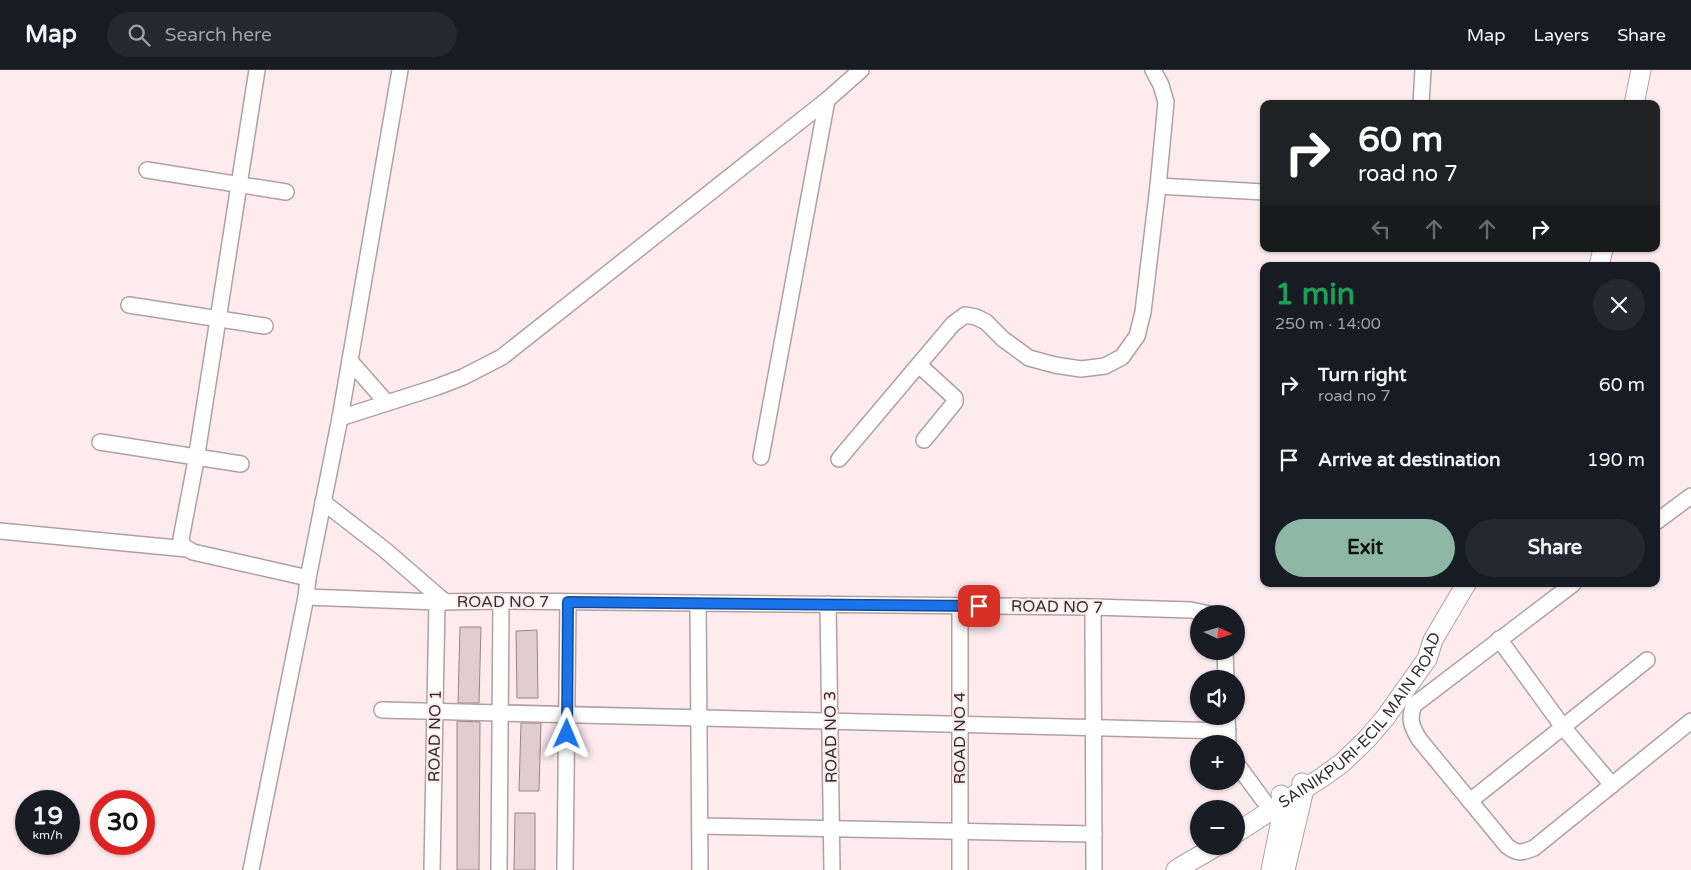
<!DOCTYPE html>
<meta charset="utf-8">
<style>
body{margin:0;font-family:"Varela Round",sans-serif;background:#242831;color:#f1f3f6;height:100vh;display:flex;flex-direction:column;font-size:19px;white-space:nowrap}
*{box-sizing:border-box;margin:0}
p{font-size:16px;color:#9ea1a6}
.icon{flex:none;width:28px;height:28px;fill:none;stroke:currentColor;stroke-width:2;stroke-linecap:round;stroke-linejoin:round}
.map{position:relative;flex:1;overflow:hidden}
.drawer{position:absolute;left:1260px;top:192px;width:400px;height:325px;display:flex;flex-direction:column;background:#171b24;border-radius:10px;box-shadow:0 1px 4px #0004}
.drawer>*{flex:none}
.banner{position:absolute;left:1260px;top:30px;width:400px;height:152px;border-radius:10px;box-shadow:0 1px 4px #0004;background:#202124;color:#fff;overflow:hidden}
.needle{width:32px;rotate:94deg}
.fabs{position:absolute;left:1190px;top:535px;display:grid;gap:10px}
.fabs a{display:grid;place-items:center;width:55px;height:55px;border-radius:50%;background:#171b24;box-shadow:0 1px 4px #0004;font-size:25px}
.speed{position:absolute;left:15px;top:720px;display:flex;gap:10px;font-size:25px;font-weight:700;text-align:center}
.speed>*{display:grid;place-content:center;width:65px;height:65px;border-radius:50%;background:#171b24;box-shadow:0 1px 4px #0004;line-height:1}
.speed small{font-size:12px;font-weight:400}
.speed .limit{border:8px solid #d22;background:#fff;color:#111}
.pin{position:absolute;display:grid;place-items:center;width:42px;height:42px;color:#fff;margin:-21px;border-radius:10px;box-shadow:0 2px 8px #0006}
.me{position:absolute;width:55px;margin:-28px;rotate:1deg;stroke-linejoin:round;filter:drop-shadow(0 0 4px #0008)}
.turn{display:flex;align-items:center;gap:18px;height:105px;padding:0 15px;font-size:22px}
.turn .icon{width:65px;height:65px;stroke-width:2.5}
.turn b{display:block;font-size:35px;line-height:42px}
.lanes{display:flex;align-items:center;height:48px;padding:0 15px;background:#0003;justify-content:center;gap:25px;direction:ltr}
.lanes .off{opacity:.35}
.round{display:grid;place-items:center;flex:none;width:52px;height:52px;border-radius:26px;background:#242831}
.head{display:flex;align-items:center;justify-content:space-between;height:85px;padding:0 15px}
h1{font-size:30px;font-weight:800;line-height:38px;color:#1e9e55}
.cta{display:flex;gap:10px;margin-top:auto;padding:10px 15px}
.cta a{flex:1;height:58px;border-radius:30px;background:#8db7a4;color:#111;font-size:20px;font-weight:800;line-height:58px;text-align:center}
.cta a+a{background:#242831;color:#f1f3f6}
ul{padding:0;list-style:none}
li{display:flex;align-items:center;gap:15px;height:75px;padding:0 15px}
li div{flex:1}
li b{display:block;font-size:19px}
li em{font-style:normal}
header{display:flex;align-items:center;gap:30px;box-sizing:border-box;height:70px;padding:0 25px;background:#171b24;border-bottom:1px solid #363941}
header strong{font-size:24px}
nav{display:flex;gap:28px;margin-inline-start:auto;font-size:18px}
.search{width:350px;height:45px;background:#242831;display:flex;align-items:center;gap:12px;box-sizing:border-box;padding:0 18px;border-radius:28px;color:#9ea1a6;font-size:19px}
.map>svg:first-child{display:block}
.building{fill:#dfcdd0;stroke:#98868a}
.lines{fill:none;stroke-linecap:round;stroke-linejoin:round}
.minor-casing{stroke:#b1a0a3;stroke-width:18}
.major-casing{stroke:#b1a0a3;stroke-width:21}
.minor{stroke:#fff;stroke-width:15}
.major{stroke:#fff;stroke-width:19}
.route-casing{stroke:#114b97;stroke-width:12}
.route{stroke:#1a73e8;stroke-width:9}
.labels{text-anchor:middle;dominant-baseline:central;stroke-width:4;stroke-linejoin:round;paint-order:stroke}
.street-label{font-size:16px;fill:#342d2e;stroke:#fdebee}
</style>
<header>
<strong>Map</strong>
<div class="search"><svg class="icon" aria-label="search" viewBox="0 0 24 24"><circle cx="10" cy="10" r="6"/><path d="M15 15l6 6"/></svg>Search here</div>
<nav><a>Map</a><a>Layers</a><a>Share</a></nav>
</header>
<div class="map">
<svg width="1691" height="800" viewBox="0 0 1691 800">
<rect width="100%" height="100%" fill="#fdebee"/>
<!-- building -->
<g class="building">
<polygon points="460,557 481,557 479,633 458,633"/>
<polygon points="537,560 538,628 517,628 516,561"/>
<polygon points="457,651 480,652 479,800 457,800"/>
<polygon points="521,653 541,653 539,721 519,721"/>
<polygon points="515,743 535,743 535,800 514,800"/>
</g>
<g class="lines">
<defs>
<g id="minor">
<polyline points="257,0 196,390 181,469 183,476 193,482 308,508"/>
<polyline points="1421,34 1423,0"/>
<polyline points="147,100 286,122"/>
<polyline points="1158,116 1264,122"/>
<polyline points="129,235 265,256"/>
<polyline points="350,291 387,333"/>
<polyline points="919,295 955,328 955,332 924,370"/>
<polyline points="340,348 437,317 463,307 502,287 827,30 861,0"/>
<polyline points="100,372 241,394"/>
<polyline points="761,387 827,30"/>
<polyline points="839,389 953,254 965,245 976,247 986,252 1003,269 1029,288 1055,295 1081,299 1105,296 1122,287 1137,266 1143,242 1158,116 1166,32 1161,15 1153,0"/>
<polyline points="323,432 385,480 445,532"/>
<polyline points="1656,452 1691,426"/>
<polyline points="0,461 187,479"/>
<path d="M1573,514L1414,635C1408,649 1412,657 1419,669L1507,776C1517,784 1522,783 1534,778L1691,651"/>
<polyline points="306,527 437,532 501,531 1093,537 1191,540 1209,544"/>
<polyline points="698,533 700,800"/>
<polyline points="828,534 832,800"/>
<polyline points="1093,537 1094,800"/>
<polyline points="1499,569 1563,657 1612,715"/>
<polyline points="1225,581 1226,609"/>
<polyline points="382,640 1228,661"/>
<polyline points="1227,646 1228,674"/>
<polyline points="1236,693 1264,731"/>
<polyline points="1470,731 1647,590"/>
<polyline points="700,756 1094,764"/>
<polyline points="251,800 306,527 308,508 340,348 400,0"/>
<polyline points="432,800 437,532"/>
<polyline points="499,800 501,531"/>
<polyline points="565,800 568,532"/>
<polyline points="960,800 960,536"/>
</g>
<g id="major">
<polyline points="1634,34 1641,0"/>
<polyline points="1599,196 1603,179"/>
<path id="s1" d="M1236,763L1324,706L1342,693L1367,669L1385,648L1427,589L1433,570L1466,514"/>
<path d="M1176,800C1189,791 1203,785 1216,776"/>
<polyline points="1271,800 1285,731 1281,725"/>
<polyline points="1285,800 1304,719 1302,713"/>
</g>
</defs>
<!-- minor casing -->
<use href="#minor" class="minor-casing"/>
<!-- major casing -->
<use href="#major" class="major-casing"/>
<!-- minor -->
<use href="#minor" class="minor"/>
<!-- major -->
<use href="#major" class="major"/>
</g>
<g class="lines">
<defs>
<polyline id="route" points="567,664 568,532 979,536"/>
</defs>
<!-- route casing -->
<use href="#route" class="route-casing"/>
<!-- route -->
<use href="#route" class="route"/>
</g>
<g class="labels">
<!-- street labels -->
<g class="street-label">
<text x="503" y="532">ROAD NO 7</text>
<text transform="translate(1057 537) rotate(1)">ROAD NO 7</text>
<text stroke="none"><textPath href="#s1" startOffset="171">SAINIKPURI-ECIL MAIN ROAD</textPath></text>
<text transform="translate(435 666) rotate(-89)">ROAD NO 1</text>
<text transform="translate(831 667) rotate(-91)">ROAD NO 3</text>
<text transform="translate(960 668) rotate(-90)">ROAD NO 4</text>
</g>
</g>
</svg>
<div class="fabs">
<a><svg class="needle" viewBox="-14 -14 28 28"><path d="M0-13l5 13h-10z" fill="#e53935"/><path d="M0 13l5-13h-10z" fill="#9ea1a6"/></svg></a>
<a><svg class="icon" aria-label="sound" viewBox="0 0 24 24"><path d="M4 9h4l5-4v14l-5-4H4zM17 9q2 3 0 6"/></svg></a>
<a>+</a>
<a>−</a>
</div>
<div class="speed"><div>19<small>km/h</small></div><div class="limit">30</div></div>
<div class="pin" style="left:979px;top:536px;background:#d93025"><svg class="icon" aria-label="arrive" viewBox="0 0 24 24"><path d="M6 21V4h12l-3 4 3 4H6"/></svg></div>
<svg class="me" style="left:567px;top:664px" viewBox="-20 -20 40 40"><path d="M0-17L14 15 0 8-14 15z" fill="#1a73e8" stroke="#fff" stroke-width="4"/></svg>
<div class="banner">
<div class="turn"><svg class="icon" aria-label="right" viewBox="0 0 24 24"><path d="M7 20v-9h11M14 6l5 5-5 5"/></svg><div><b>60 m</b>road no 7</div></div>
<div class="lanes"><svg class="icon off" aria-label="left" viewBox="0 0 24 24"><path d="M17 20v-9H6M10 6l-5 5 5 5"/></svg><svg class="icon off" aria-label="ahead" viewBox="0 0 24 24"><path d="M12 20V5M6 11l6-6 6 6"/></svg><svg class="icon off" aria-label="ahead" viewBox="0 0 24 24"><path d="M12 20V5M6 11l6-6 6 6"/></svg><svg class="icon" aria-label="right" viewBox="0 0 24 24"><path d="M7 20v-9h11M14 6l5 5-5 5"/></svg></div>
</div>
<section class="drawer">
<div class="head"><div><h1>1 min</h1><p>250 m · 14:00</p></div><a class="round"><svg class="icon" aria-label="close" viewBox="0 0 24 24"><path d="M6 6l12 12M18 6L6 18"/></svg></a></div>
<ul>
<li><svg class="icon" aria-label="right" viewBox="0 0 24 24"><path d="M7 20v-9h11M14 6l5 5-5 5"/></svg><div><b>Turn right</b><p>road no 7</p></div><em>60 m</em></li>
<li><svg class="icon" aria-label="arrive" viewBox="0 0 24 24"><path d="M6 21V4h12l-3 4 3 4H6"/></svg><div><b>Arrive at destination</b></div><em>190 m</em></li>
</ul>
<div class="cta"><a>Exit</a><a>Share</a></div>
</section>
</div>
